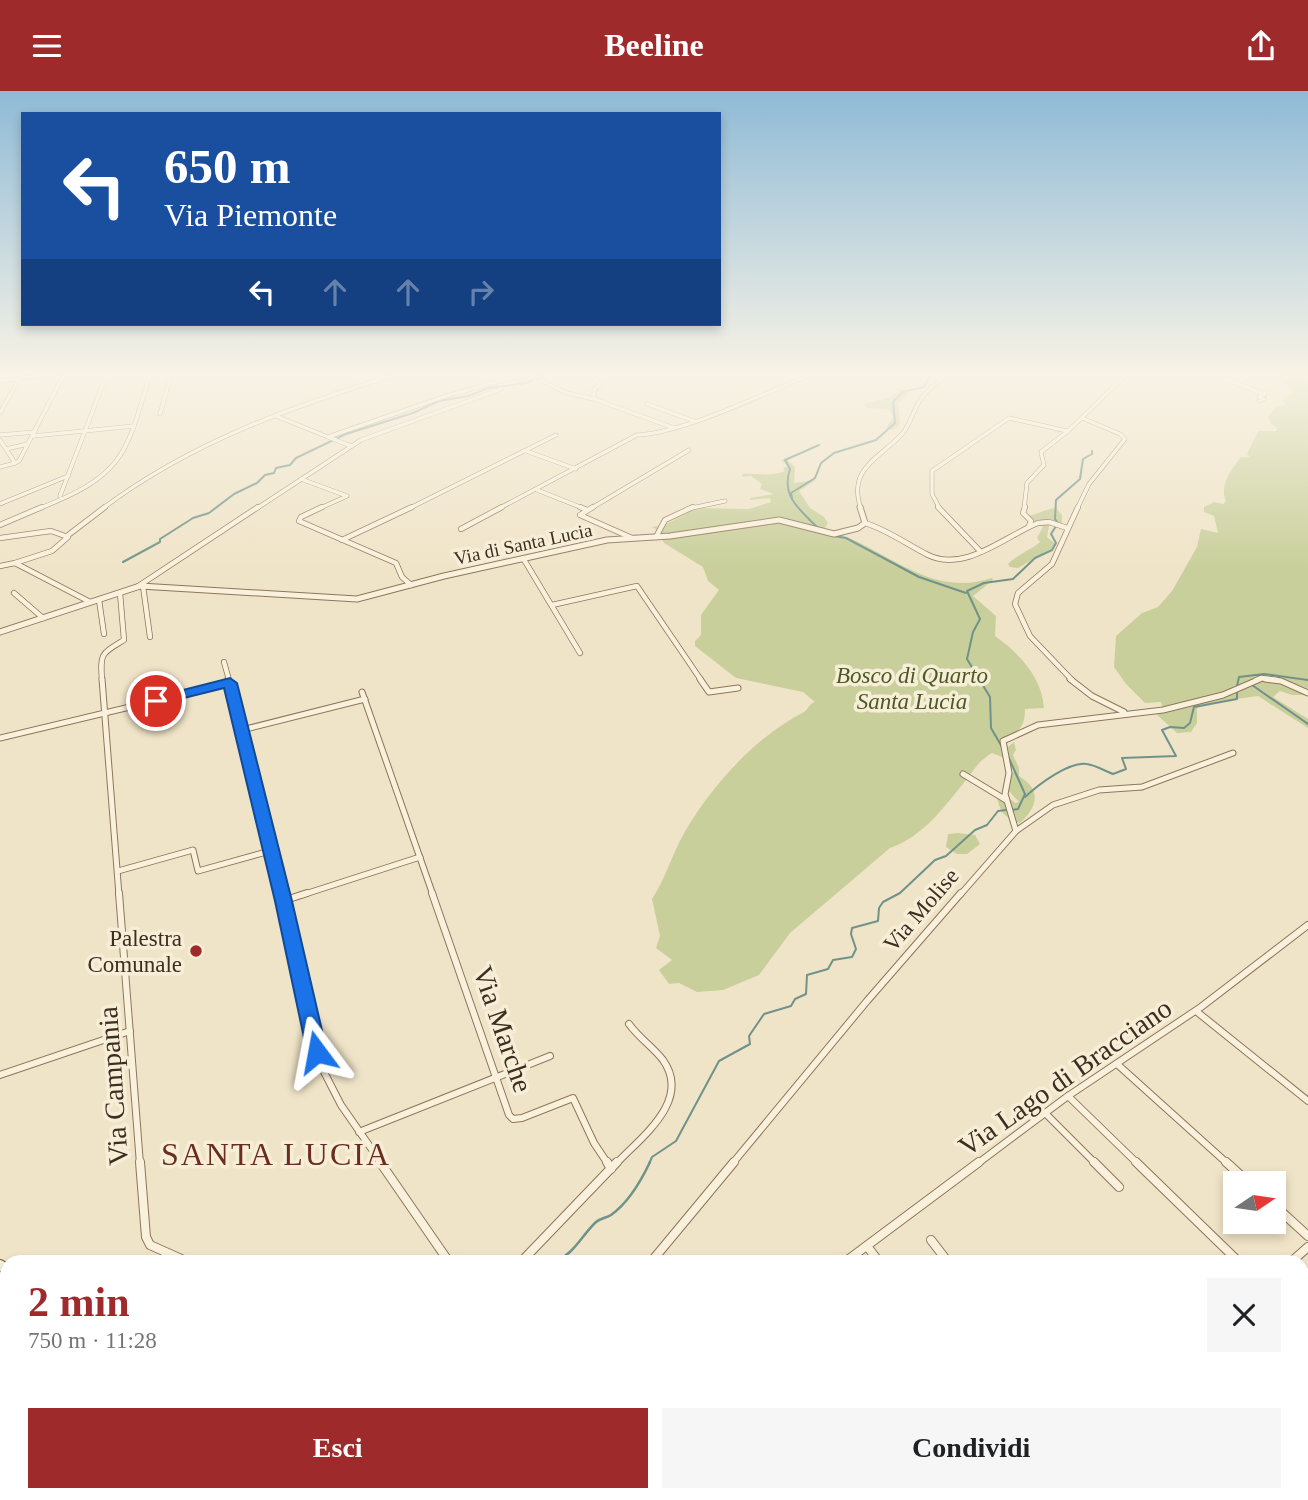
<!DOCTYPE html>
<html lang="it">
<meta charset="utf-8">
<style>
body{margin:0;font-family:"Times New Roman",serif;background:#f6f6f6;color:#202124;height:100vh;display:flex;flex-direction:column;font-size:26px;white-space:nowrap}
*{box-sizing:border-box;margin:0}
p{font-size:23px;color:#757577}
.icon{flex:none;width:38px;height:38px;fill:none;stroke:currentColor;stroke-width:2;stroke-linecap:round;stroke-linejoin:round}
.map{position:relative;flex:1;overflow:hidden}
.details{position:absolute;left:0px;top:1164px;width:1309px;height:247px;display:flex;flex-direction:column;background:#fff;border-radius:21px 21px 0 0;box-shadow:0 4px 10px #0003}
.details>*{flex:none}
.top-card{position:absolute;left:21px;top:21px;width:700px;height:214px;border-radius:0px;box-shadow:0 4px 10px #0003;background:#1a4fa0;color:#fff;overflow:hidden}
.needle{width:46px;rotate:77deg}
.fabs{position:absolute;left:1223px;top:1080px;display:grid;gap:14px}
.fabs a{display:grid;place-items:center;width:63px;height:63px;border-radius:0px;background:#fff;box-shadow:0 4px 10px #0003;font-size:35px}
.pin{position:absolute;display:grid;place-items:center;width:60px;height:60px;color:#fff;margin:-30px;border:4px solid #fff;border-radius:50%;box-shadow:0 2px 7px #0007}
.me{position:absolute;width:77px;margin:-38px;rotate:347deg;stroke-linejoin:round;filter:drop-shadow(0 0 5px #0008)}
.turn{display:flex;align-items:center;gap:24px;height:147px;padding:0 28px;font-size:32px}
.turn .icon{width:91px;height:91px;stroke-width:2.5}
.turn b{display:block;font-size:49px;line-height:60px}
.lanes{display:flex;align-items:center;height:66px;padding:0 28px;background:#0003;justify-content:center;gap:35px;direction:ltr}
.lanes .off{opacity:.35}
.round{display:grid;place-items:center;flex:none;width:74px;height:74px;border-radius:0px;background:#f6f6f6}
.head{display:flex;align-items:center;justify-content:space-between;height:119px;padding:0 28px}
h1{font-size:42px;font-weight:600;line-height:52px;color:#9e2a2b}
.action{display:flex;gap:14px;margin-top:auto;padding:14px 28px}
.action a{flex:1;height:80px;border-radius:0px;background:#9e2a2b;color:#fff;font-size:28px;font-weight:600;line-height:80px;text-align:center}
.action a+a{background:#f6f6f6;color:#202124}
header{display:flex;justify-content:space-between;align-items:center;height:91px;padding:0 28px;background:#9e2a2b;color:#fff;font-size:32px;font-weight:600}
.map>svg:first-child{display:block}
.green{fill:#c9cf9b}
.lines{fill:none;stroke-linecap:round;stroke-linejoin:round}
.stream-far1{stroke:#6f938a;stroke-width:2}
.stream{stroke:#6f938a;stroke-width:2.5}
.minor-far4-casing{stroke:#8d765c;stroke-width:4.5}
.minor-far3-casing{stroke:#8d765c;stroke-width:6}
.minor-far2-casing{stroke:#8d765c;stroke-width:7}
.minor-far1-casing{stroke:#8d765c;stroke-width:8}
.minor-casing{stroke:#8d765c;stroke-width:10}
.tertiary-far1-casing{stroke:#8d765c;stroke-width:4.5}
.tertiary-casing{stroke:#8d765c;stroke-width:7}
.secondary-casing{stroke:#6f573f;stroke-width:12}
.minor-far4{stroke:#faf1dc;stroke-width:3.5}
.minor-far3{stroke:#faf1dc;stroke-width:4.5}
.minor-far2{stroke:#faf1dc;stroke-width:5}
.minor-far1{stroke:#faf1dc;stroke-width:6}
.minor{stroke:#faf1dc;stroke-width:8}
.tertiary-far1{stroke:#faf1dc;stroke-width:3.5}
.tertiary{stroke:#faf1dc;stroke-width:5}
.secondary{stroke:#faf1dc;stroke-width:10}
.route{fill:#1a73e8;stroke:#114b97;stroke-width:2}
.poi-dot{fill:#9e2a2b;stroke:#f7eed8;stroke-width:2.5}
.labels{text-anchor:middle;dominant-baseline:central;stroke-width:7;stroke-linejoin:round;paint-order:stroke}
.far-street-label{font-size:19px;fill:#3d2e20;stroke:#f7eed8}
.park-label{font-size:23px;font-style:italic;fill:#4d5a26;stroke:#f7eed8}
.street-label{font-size:23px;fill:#3d2e20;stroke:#f7eed8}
.poi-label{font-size:23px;fill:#3d2e20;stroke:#f7eed8;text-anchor:end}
.near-street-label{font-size:28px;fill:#3d2e20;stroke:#f7eed8}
.near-quarter-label{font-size:32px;letter-spacing:2px;fill:#6b2e1e;stroke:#f7eed8}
</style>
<header><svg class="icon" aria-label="menu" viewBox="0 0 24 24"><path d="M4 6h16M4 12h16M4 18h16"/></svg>Beeline<svg class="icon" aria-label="share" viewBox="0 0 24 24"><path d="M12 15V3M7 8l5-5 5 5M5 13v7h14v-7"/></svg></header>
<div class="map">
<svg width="1308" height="1409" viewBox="0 0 1308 1409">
<rect width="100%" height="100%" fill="#f0e4c8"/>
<!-- green -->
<g class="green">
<path d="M1272,280H1308V604H1292L1280,600L1273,606L1308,628V637L1258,605L1229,609L1197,617V632L1191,641L1177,642L1154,621L1162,616L1161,611L1145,612L1126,593L1114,576L1116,545L1142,522L1158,516L1172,500L1197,456L1201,438L1218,442L1214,425L1204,421V416L1214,411L1223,413L1226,410C1219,394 1231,379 1241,366H1250L1247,363L1258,340H1276L1277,337L1271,333L1268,326L1276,316L1287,313L1282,310L1284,306L1294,301Z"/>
<polygon points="895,297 907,298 908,305 898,312 900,333 894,339 886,337 893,326 889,318 867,317 864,313 888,307 897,301"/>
<path d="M785,367L795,376L794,392L816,389L799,400L810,417L824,426L828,432L824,438C883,453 927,509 992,487L993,489L973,505L996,525L995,545C1019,562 1042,586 1044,617L1025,618C1025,635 1020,641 1004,647L1008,656L1014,651L1016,659L1013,664L1019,677V685C1042,699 1038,715 1020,732C1006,728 1000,722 997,706L1007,705L1015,712L1019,711L1008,699V686L1014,680L1002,666L992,662C977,671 976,677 966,689C945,715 923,746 890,757L790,842L759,884L723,899L697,901L679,892L669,893L659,879L672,869L656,857L660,845L652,808C667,785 673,760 687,737C715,691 757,645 804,621C809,618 808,613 815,611L803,601L736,587L695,555V550L701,544V524L719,499L708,490L703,476L664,452L657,439L652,436L664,434L698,417L749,418L771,411L770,407L750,409V407L774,403L760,398L762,393L751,385L742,386L743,383C758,382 771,386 785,380L783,377L788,375L781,369Z"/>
<path d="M1056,417L1062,424V433L1049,435L1047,446L1057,454L1018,477L1010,476L1008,473C1018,463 1031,459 1040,451L1037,447L1043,436L1028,425C1039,423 1044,418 1056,417Z"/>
<polygon points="958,742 975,744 980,753 967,763 957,763 946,756 948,743"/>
</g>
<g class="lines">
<!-- stream-far1 -->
<g class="stream-far1">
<polyline points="792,407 791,402 815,387 821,372 834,362 876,349 895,332 893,311 903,301 924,296 932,280"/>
<path d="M817,436C799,418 781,405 790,378L785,369L819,354"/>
<polyline points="834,445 846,447 919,486 966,502"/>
<polyline points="123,471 160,451 160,448 193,427 209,422 234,403 257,392 265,384 274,382 276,377 290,374 296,367 346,343 413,322 439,310 468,305 489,297 526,292 553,280"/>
<polyline points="1252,594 1308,633"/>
<polyline points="1237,595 1239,586 1264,583 1308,589"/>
<polyline points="1002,656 991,637 990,606 967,568 973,541 980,528 967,500 984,492 1013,488 1035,467 1052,459 1056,452 1051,443 1058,432 1055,428 1056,409 1080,388 1083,368 1092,363 1092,360"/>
<polyline points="1007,663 1025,703 1018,718 1012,719"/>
<path d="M1025,706C1038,694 1069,670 1087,673C1095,674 1105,680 1113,683L1126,678L1122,667L1176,665L1162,639L1170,636L1184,637L1190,632L1194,616L1237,608V601"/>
<polyline points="649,1073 652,1066 676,1050 719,970 750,953 749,945 764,923 791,915 795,908 806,903 807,884 828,878 833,869 852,866 856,858 851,843 852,837 878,830 879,817 883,811 900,802 935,769 946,765 975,739 987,734 998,720 1006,719"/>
</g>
<!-- stream -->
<g class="stream">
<path d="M553,1171C574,1164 581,1145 596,1131C601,1127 606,1127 611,1124C628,1112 641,1090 650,1071"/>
<polyline points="529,1404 535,1409"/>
<polyline points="71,1409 81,1404"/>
</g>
<defs>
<g id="minor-far4">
<polyline points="582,282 594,286 600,294 594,299 594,308"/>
<polyline points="1221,287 1265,303 1259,306 1264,308 1259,310"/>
<polyline points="540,289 567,302 594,308 674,337"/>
<polyline points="0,290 73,280"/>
<polyline points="1234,292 1250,286 1245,280"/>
<polyline points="647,313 694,330"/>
<polyline points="0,322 19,288"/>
<polyline points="160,323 172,280"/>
<polyline points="276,325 328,346"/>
<polyline points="0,344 35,341"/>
<polyline points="33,345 134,335"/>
<polyline points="0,349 15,372 19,370 65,281"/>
<polyline points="351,355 328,346 446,305 522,284"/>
<polyline points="6,358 28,353"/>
<polyline points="526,360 576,378"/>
<polyline points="0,376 15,372"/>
<polyline points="301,388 347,405 318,418"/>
<polyline points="537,399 585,418"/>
<polyline points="60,405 108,280"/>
<polyline points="0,413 68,385"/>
<path d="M38,418C125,384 126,364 151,280"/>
<path d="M102,418C193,349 299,313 407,280"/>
<polyline points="256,418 361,349 501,298"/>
<polyline points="408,418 556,344"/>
<path d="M498,418L637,344C688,341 769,300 819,280"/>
<polyline points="590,418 689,359"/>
<polyline points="687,418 725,410"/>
<polyline points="940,418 932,403 932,380 1009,327 1067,340"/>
<polyline points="1024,418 1027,392 1044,374 1041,361 1068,340 1130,280"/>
<polyline points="1077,418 1089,393 1125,348 1120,343 1082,327"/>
</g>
<g id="minor-far3">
<polyline points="322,416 301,426 299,430 396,472 402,486 411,494"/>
<polyline points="580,416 587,419"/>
<polyline points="593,416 580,424 632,447"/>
<polyline points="938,416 980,460"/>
<polyline points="1025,416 1023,422 1031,430 1029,435"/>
<path d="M865,432C888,439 906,453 928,464C965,482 1005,445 1038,432L1049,431L1067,437"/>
<polyline points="0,434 42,416"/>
<polyline points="461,438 502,416"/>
<polyline points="67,445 105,416"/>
<polyline points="656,446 665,429 693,416"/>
<polyline points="0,447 51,440 68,446 52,460 15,472"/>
<polyline points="342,449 412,416"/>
<polyline points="523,467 580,562"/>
<polyline points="0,475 15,472 90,511"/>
<polyline points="143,495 150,546"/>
<polyline points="137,496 258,416"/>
<polyline points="14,502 43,527"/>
<polyline points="99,509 104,543"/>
<polyline points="552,514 637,495 701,589"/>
<polyline points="224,571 229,589"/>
<path d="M102,589C100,562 101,563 124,549L120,502"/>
<polyline points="1072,589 1030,545 1015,513 1018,502 1052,473 1078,416"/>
<polyline points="1256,589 1261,587 1277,589"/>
</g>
<g id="minor-far2">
<polyline points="102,588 119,804"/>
<polyline points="228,588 281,804"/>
<polyline points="700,588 709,601 738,597"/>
<polyline points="1070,588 1092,605 1124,621"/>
<polyline points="1265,588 1281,590 1308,602"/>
<polyline points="362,601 433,804"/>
<polyline points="242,639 365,608"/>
<polyline points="0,647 230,592"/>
<polyline points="963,683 1006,709"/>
<polyline points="1016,740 1053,714 1099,699 1142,696 1233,662"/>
<polyline points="118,780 193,759 198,780 270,760"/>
<polyline points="302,804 420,766"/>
<polyline points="960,804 1016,740 1005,703 1009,682 1003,650 1038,634 1163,619 1223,604 1260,588"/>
</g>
<g id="minor-far1">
<polyline points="119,802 140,1073"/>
<polyline points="281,802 321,975 341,1014 382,1073"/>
<polyline points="432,802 509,1024 513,1028 522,1027 573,1007 594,1052 608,1073"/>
<polyline points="283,810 307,802"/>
<polyline points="1196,920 1308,1010"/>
<polyline points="1117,973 1228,1073"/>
<polyline points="0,984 130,940"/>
<polyline points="1068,1005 1138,1073"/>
<polyline points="1045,1022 1096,1073"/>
<polyline points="359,1041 550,965"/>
<path d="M616,1073C641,1046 692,1010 663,969C653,956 639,947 629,933"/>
<polyline points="732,1073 867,910 961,802"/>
<polyline points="977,1073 1068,1005 1201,916 1308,834"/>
</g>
<g id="minor">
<polyline points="140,1071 146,1146 150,1154 188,1171"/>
<polyline points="380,1071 449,1171"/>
<polyline points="607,1071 611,1078"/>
<polyline points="1094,1071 1119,1096"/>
<polyline points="1136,1071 1239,1171"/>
<polyline points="1226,1071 1249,1092"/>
<polyline points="1274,1114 1308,1145"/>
<polyline points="931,1149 948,1171"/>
<polyline points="867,1155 879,1171"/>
<polyline points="521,1171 617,1071"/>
<polyline points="651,1171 734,1071"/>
<polyline points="845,1171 979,1071"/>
<polyline points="1291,1171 1308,1156"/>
<polyline points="1302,1223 1308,1229"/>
<polyline points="0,1283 7,1271"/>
</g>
<path id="tertiary-far1" d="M861,418C847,377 879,368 902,343C911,333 914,316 923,305C930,295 943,288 952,280"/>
<polyline id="tertiary" points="0,541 140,495 357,508 444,485 607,449 670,445 779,429 834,443 858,437 865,432 860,416"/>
<g id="secondary">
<polyline points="0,1174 7,1178"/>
<polyline points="1151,1404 1167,1409"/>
</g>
</defs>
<!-- minor-far4 casing -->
<use href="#minor-far4" class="minor-far4-casing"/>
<!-- minor-far3 casing -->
<use href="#minor-far3" class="minor-far3-casing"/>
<!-- minor-far2 casing -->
<use href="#minor-far2" class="minor-far2-casing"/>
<!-- minor-far1 casing -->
<use href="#minor-far1" class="minor-far1-casing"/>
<!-- minor casing -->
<use href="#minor" class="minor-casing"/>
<!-- tertiary-far1 casing -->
<use href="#tertiary-far1" class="tertiary-far1-casing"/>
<!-- tertiary casing -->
<use href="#tertiary" class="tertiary-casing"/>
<!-- secondary casing -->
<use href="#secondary" class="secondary-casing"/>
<!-- minor-far4 -->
<use href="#minor-far4" class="minor-far4"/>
<!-- minor-far3 -->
<use href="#minor-far3" class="minor-far3"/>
<!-- minor-far2 -->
<use href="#minor-far2" class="minor-far2"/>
<!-- minor-far1 -->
<use href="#minor-far1" class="minor-far1"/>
<!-- minor -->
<use href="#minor" class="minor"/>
<!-- tertiary-far1 -->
<use href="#tertiary-far1" class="tertiary-far1"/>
<!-- tertiary -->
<use href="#tertiary" class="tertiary"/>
<!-- secondary -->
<use href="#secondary" class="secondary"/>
</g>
<!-- sky -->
<linearGradient id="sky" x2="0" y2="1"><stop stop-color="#8fbad6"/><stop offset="0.59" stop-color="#f8f3e6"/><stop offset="1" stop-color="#f8f3e6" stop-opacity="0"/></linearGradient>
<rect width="1308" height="478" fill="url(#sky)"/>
<!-- route -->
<polygon class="route" points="230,587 237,592 292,810 327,961 324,967 317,970 310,967 307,961 275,810 224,597 156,614 149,610 151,607"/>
<!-- markers -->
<circle class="poi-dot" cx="196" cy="860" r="7"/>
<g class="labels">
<!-- far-street labels -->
<g class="far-street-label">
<text transform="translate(523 453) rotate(-12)">Via di Santa Lucia</text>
</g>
<!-- park labels -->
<g class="park-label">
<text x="912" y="584">Bosco di Quarto<tspan x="912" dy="26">Santa Lucia</tspan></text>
</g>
<!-- street labels -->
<g class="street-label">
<text transform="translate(921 819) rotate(-49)">Via Molise</text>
</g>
<!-- poi labels -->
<g class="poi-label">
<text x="182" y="847">Palestra<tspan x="182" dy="26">Comunale</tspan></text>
</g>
<!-- near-street labels -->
<g class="near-street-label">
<text transform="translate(503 938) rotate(71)">Via Marche</text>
<text transform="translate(1065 986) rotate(-35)">Via Lago di Bracciano</text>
<text transform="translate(113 995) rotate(-94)">Via Campania</text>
</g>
<!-- near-quarter labels -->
<g class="near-quarter-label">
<text x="276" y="1063">SANTA LUCIA</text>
</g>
</g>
</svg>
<div class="fabs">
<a><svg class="needle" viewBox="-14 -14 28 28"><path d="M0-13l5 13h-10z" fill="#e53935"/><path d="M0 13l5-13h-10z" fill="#757577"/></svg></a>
</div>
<div class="pin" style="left:156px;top:610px;background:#d93025"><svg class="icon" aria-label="arrive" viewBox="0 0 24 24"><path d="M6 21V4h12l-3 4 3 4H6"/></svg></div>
<svg class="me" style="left:317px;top:961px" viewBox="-20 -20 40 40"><path d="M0-17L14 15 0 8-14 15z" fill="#1a73e8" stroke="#fff" stroke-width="4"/></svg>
<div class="top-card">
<div class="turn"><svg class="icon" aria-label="left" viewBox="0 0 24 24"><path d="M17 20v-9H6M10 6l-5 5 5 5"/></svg><div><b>650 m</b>Via Piemonte</div></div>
<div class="lanes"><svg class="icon" aria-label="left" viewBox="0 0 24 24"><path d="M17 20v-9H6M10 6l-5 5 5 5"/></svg><svg class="icon off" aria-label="ahead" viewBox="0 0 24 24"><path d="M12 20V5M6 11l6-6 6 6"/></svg><svg class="icon off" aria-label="ahead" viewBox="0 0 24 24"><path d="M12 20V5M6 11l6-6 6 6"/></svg><svg class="icon off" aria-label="right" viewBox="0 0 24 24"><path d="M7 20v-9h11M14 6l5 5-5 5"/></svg></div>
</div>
<section class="details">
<div class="head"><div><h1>2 min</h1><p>750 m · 11:28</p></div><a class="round"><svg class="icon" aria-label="close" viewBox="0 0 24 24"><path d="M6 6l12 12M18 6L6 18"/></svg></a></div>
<div class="action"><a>Esci</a><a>Condividi</a></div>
</section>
</div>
